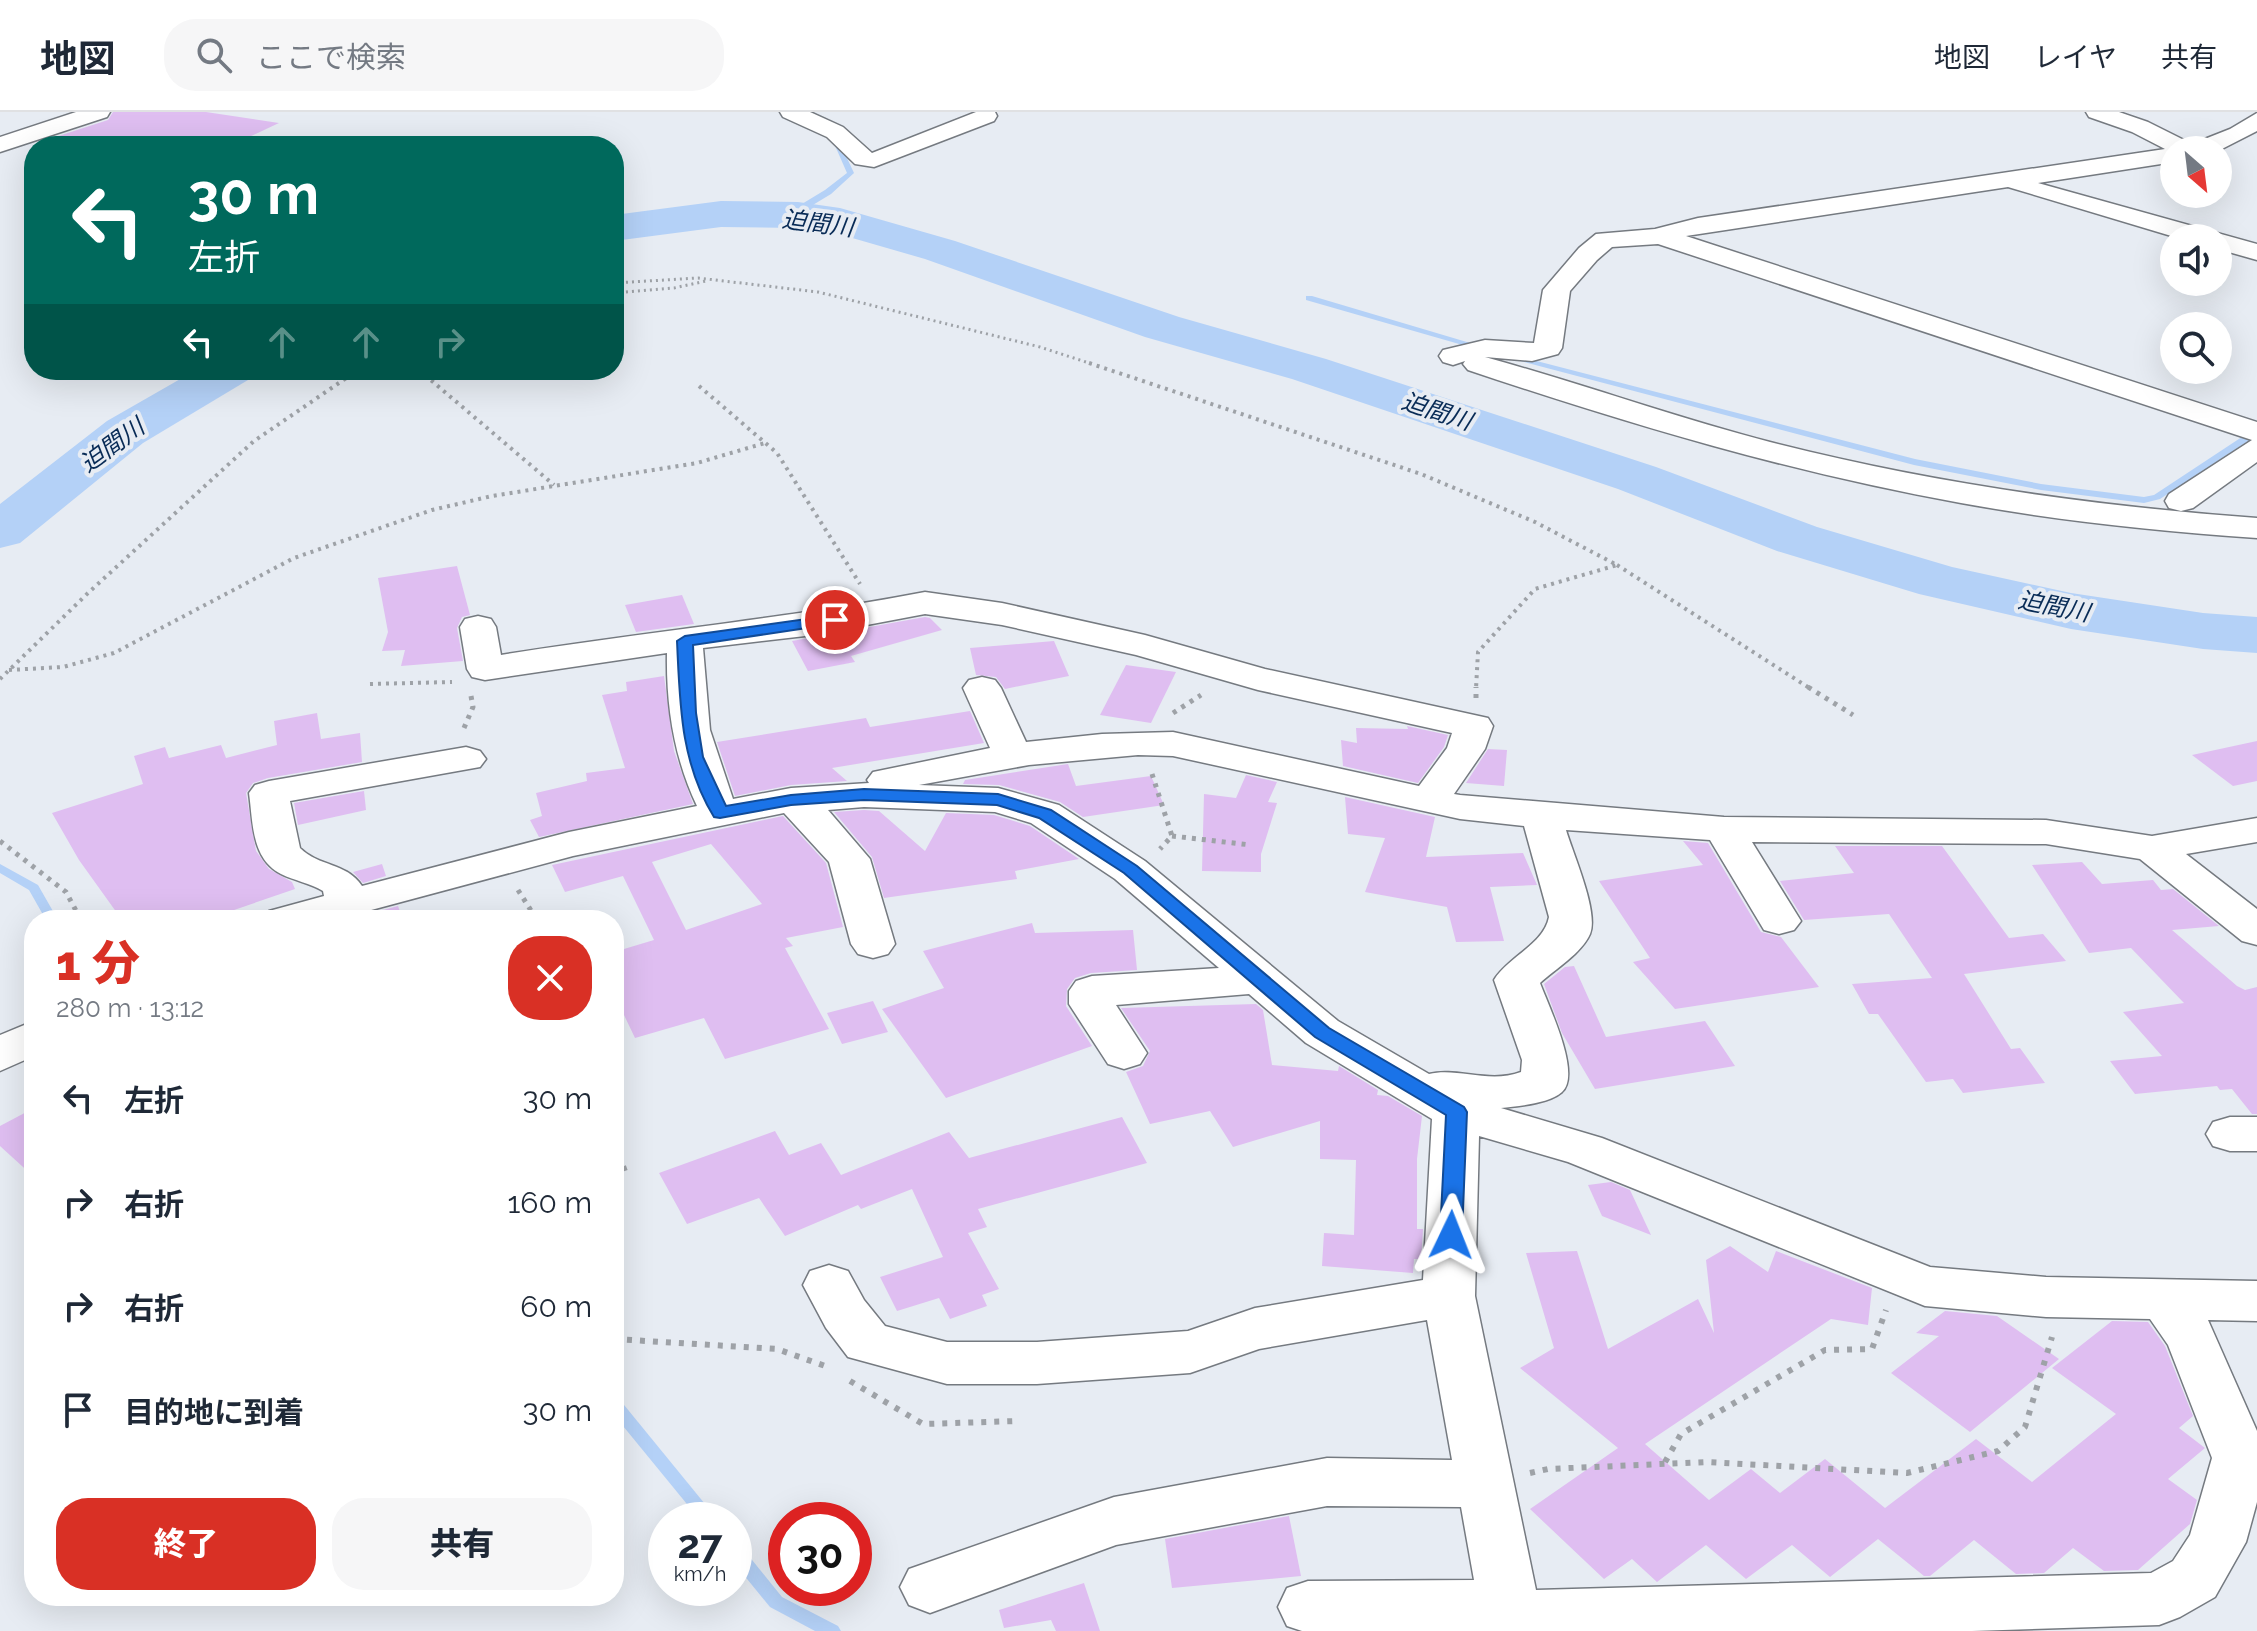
<!DOCTYPE html>
<html lang="ja">
<meta charset="utf-8">
<style>
body{margin:0;font-family:Raleway,"Noto Sans JP",sans-serif;background:#f6f6f7;color:#1f2937;height:100vh;display:flex;flex-direction:column;font-size:30px;white-space:nowrap}
*{box-sizing:border-box;margin:0}
p{font-size:26px;color:#747a83}
.icon{flex:none;width:44px;height:44px;fill:none;stroke:currentColor;stroke-width:2;stroke-linecap:round;stroke-linejoin:round}
.map{position:relative;flex:1;overflow:hidden}
.sheet{position:absolute;left:24px;top:798px;width:600px;height:696px;display:flex;flex-direction:column;background:#fff;border-radius:32px;box-shadow:0 8px 32px #0002}
.sheet>*{flex:none}
.hud{position:absolute;left:24px;top:24px;width:600px;height:244px;border-radius:32px;box-shadow:0 8px 32px #0002;background:#00695c;color:#fff;overflow:hidden}
.needle{width:52px;rotate:152deg}
.fabs{position:absolute;left:2160px;top:24px;display:grid;gap:16px}
.fabs a{display:grid;place-items:center;width:72px;height:72px;border-radius:50%;background:#fff;box-shadow:0 8px 32px #0002;font-size:40px}
.speed{position:absolute;left:648px;top:1390px;display:flex;gap:16px;font-size:40px;font-weight:700;text-align:center}
.speed>*{display:grid;place-content:center;width:104px;height:104px;border-radius:50%;background:#fff;box-shadow:0 8px 32px #0002;line-height:1}
.speed small{font-size:20px;font-weight:400}
.speed .limit{border:12px solid #d22;background:#fff;color:#111}
.pin{position:absolute;display:grid;place-items:center;width:68px;height:68px;color:#fff;margin:-34px;border:4px solid #fff;border-radius:50%;box-shadow:0 2px 8px #0007}
.me{position:absolute;width:88px;margin:-44px;rotate:2deg;stroke-linejoin:round;filter:drop-shadow(0 0 6px #0008)}
.turn{display:flex;align-items:center;gap:28px;height:168px;padding:0 32px;font-size:36px}
.turn .icon{width:104px;height:104px;stroke-width:2.5}
.turn b{display:block;font-size:56px;line-height:68px}
.lanes{display:flex;align-items:center;height:76px;padding:0 32px;background:#0003;justify-content:center;gap:40px;direction:ltr}
.lanes .off{opacity:.35}
.round{display:grid;place-items:center;flex:none;width:84px;height:84px;border-radius:32px;background:#f6f6f7}
.summary{display:flex;align-items:center;justify-content:space-between;height:136px;padding:0 32px}
h1{font-size:48px;font-weight:800;line-height:60px;color:#d93025}
.cta{display:flex;gap:16px;margin-top:auto;padding:16px 32px}
.cta a{flex:1;height:92px;border-radius:32px;background:#d93025;color:#fff;font-size:32px;font-weight:800;line-height:92px;text-align:center}
.cta a+a{background:#f6f6f7;color:#1f2937}
ul{padding:0;list-style:none}
li{display:flex;align-items:center;gap:24px;height:104px;padding:0 32px}
li div{flex:1}
li b{display:block;font-size:30px}
li em{font-style:normal}
header{display:flex;align-items:center;gap:48px;box-sizing:border-box;height:112px;padding:0 40px;background:#fff;border-bottom:2px solid #e0e1e3}
header strong{font-size:38px}
nav{display:flex;gap:44px;margin-inline-start:auto;font-size:28px}
.search{width:560px;height:72px;background:#f6f6f7;display:flex;align-items:center;gap:20px;box-sizing:border-box;padding:0 28px;border-radius:32px;color:#747a83;font-size:30px}
.map>svg:first-child{display:block}
.lines{fill:none;stroke-linecap:round;stroke-linejoin:round}
.stream{fill:#b4d1f7;fill-rule:evenodd}
.river{fill:#b4d1f7;fill-rule:evenodd}
.building{fill:#dfbef1;fill-rule:evenodd}
.minor-casing{stroke:#757a80;stroke-width:3}
.path-far3{stroke:#9ea2a7;stroke-width:3;stroke-dasharray:2 4;stroke-linecap:butt}
.path-far2{stroke:#9ea2a7;stroke-width:4;stroke-dasharray:3 5;stroke-linecap:butt}
.path-far1{stroke:#9ea2a7;stroke-width:5;stroke-dasharray:4 6;stroke-linecap:butt}
.path{stroke:#9ea2a7;stroke-width:6;stroke-dasharray:5 8;stroke-linecap:butt}
.minor{fill:#fff;fill-rule:evenodd}
.route{fill:#1a73e8;stroke:#114b97;stroke-width:2}
.labels{text-anchor:middle;dominant-baseline:central;stroke-width:8;stroke-linejoin:round;paint-order:stroke}
.far-water-label{font-size:24px;font-style:italic;fill:#082b56;stroke:#e7ecf3}
</style>
<header>
<strong>地図</strong>
<div class="search"><svg class="icon" aria-label="search" viewBox="0 0 24 24"><circle cx="10" cy="10" r="6"/><path d="M15 15l6 6"/></svg>ここで検索</div>
<nav><a>地図</a><a>レイヤ</a><a>共有</a></nav>
</header>
<div class="map">
<svg width="2257" height="1519" viewBox="0 0 2257 1519">
<rect width="100%" height="100%" fill="#e7ecf3"/>
<g class="lines">
<!-- stream -->
<g class="stream">
<polygon points="836,27 839,29 854,61 831,82 793,105 787,105 787,101 825,78 847,61 833,29"/>
<polygon points="1306,184 1312,184 1487,236 1480,238 1306,188"/>
<polygon points="1513,243 1915,347 2041,372 2144,385 2154,383 2254,317 2257,316 2257,323 2160,387 2144,391 2041,378 1914,353 1513,247"/>
<polygon points="0,752 38,773 58,808 46,808 29,778 0,761"/>
<polygon points="614,1286 620,1288 718,1408 700,1408 614,1303"/>
<polygon points="734,1431 740,1433 782,1485 838,1514 841,1519 815,1519 770,1495 734,1451"/>
</g>
<!-- river -->
<g class="river">
<polygon points="721,89 798,90 840,96 955,129 1179,205 1326,247 1656,355 1817,415 1952,455 2071,481 2203,501 2257,505 2257,541 2203,537 2071,517 1919,482 1777,439 1618,377 1292,267 1145,225 925,147 835,121 798,116 721,115 614,129 614,103"/>
<polygon points="196,258 255,258 248,268 143,331 20,431 0,436 0,392 107,309"/>
</g>
</g>
<!-- building -->
<g class="building">
<polygon points="113,0 206,0 279,11 230,34 37,34 37,31 108,8"/>
<polygon points="457,454 470,503 462,505 457,516 463,549 401,554 405,538 382,539 388,520 378,466"/>
<polygon points="682,483 694,512 636,520 625,493"/>
<polygon points="925,505 930,506 942,518 851,544 855,550 808,559 792,529"/>
<polygon points="1054,529 1069,564 1005,577 996,565 976,563 970,536"/>
<polygon points="1126,553 1176,560 1151,611 1100,603"/>
<polygon points="664,564 674,639 693,692 539,725 530,708 542,704 536,681 587,669 586,661 625,656 602,583 627,579 626,570"/>
<polygon points="970,599 984,631 832,656 847,669 791,673 735,684 717,630 866,606 870,615"/>
<polygon points="317,601 321,627 360,621 362,650 268,666 253,671 246,681 256,739 269,757 292,770 295,777 205,808 160,808 154,798 122,808 79,748 52,701 143,672 134,644 165,635 169,646 221,633 226,646 277,633 274,609"/>
<polygon points="1407,614 1448,623 1444,635 1418,671 1343,654 1341,628 1357,631 1356,616 1408,617"/>
<polygon points="2257,629 2257,669 2233,674 2192,643"/>
<polygon points="1488,637 1507,638 1504,674 1466,671"/>
<polygon points="1068,652 1076,674 1151,664 1164,693 1083,705 1060,690 999,673 963,672 965,668"/>
<polygon points="1246,663 1277,670 1268,690 1277,691 1261,742 1261,760 1202,759 1204,682 1236,686"/>
<polygon points="364,679 366,698 298,713 294,691"/>
<polygon points="1345,685 1435,705 1426,745 1523,741 1537,773 1490,775 1504,829 1456,830 1447,795 1365,780 1385,726 1348,722"/>
<polygon points="864,698 879,699 925,739 946,701 994,703 1030,714 1079,747 1015,759 1017,767 884,786 872,745 834,700"/>
<path d="M783,704L826,751L843,815L786,826L793,834L785,836L829,917L725,947L704,906L635,926L614,882V840L654,828L623,764L565,780L552,753ZM711,732L762,792L686,818L652,750Z"/>
<polygon points="1683,729 1708,731 1761,820 1781,825 1819,875 1675,897 1633,850 1650,846 1599,769 1703,753"/>
<polygon points="1835,734 1942,734 2009,826 2043,822 2066,849 1964,862 2011,937 2020,936 2045,971 1963,981 1953,967 1926,970 1878,902 1869,902 1852,872 1932,866 1889,802 1804,808 1780,769 1854,761"/>
<polygon points="2082,750 2102,772 2153,768 2161,778 2173,777 2219,814 2172,818 2237,874 2245,878 2257,875 2257,1002 2252,1002 2232,977 2220,978 2217,974 2135,982 2110,949 2162,944 2123,900 2184,891 2131,836 2089,841 2032,753"/>
<polygon points="382,752 386,764 363,771 353,760"/>
<polygon points="398,794 403,808 346,808"/>
<polygon points="1032,811 1035,821 1133,818 1137,858 1091,861 1075,866 1067,877 1066,894 1092,934 946,986 882,897 944,876 923,839"/>
<polygon points="1574,854 1606,925 1705,909 1735,954 1595,977 1562,921 1544,872 1565,855"/>
<polygon points="873,889 888,920 842,932 827,901"/>
<polygon points="1256,892 1263,898 1272,953 1338,959 1339,954 1378,978 1377,983 1388,984 1422,1004 1417,1047 1417,1117 1423,1117 1421,1147 1414,1147 1413,1161 1322,1154 1324,1121 1354,1123 1356,1048 1320,1047 1320,1009 1233,1035 1210,999 1150,1012 1126,960 1143,954 1150,939 1121,896"/>
<polygon points="34,996 34,1065 0,1034 0,1014"/>
<polygon points="1122,1005 1147,1051 978,1097 987,1115 968,1121 999,1177 982,1183 987,1194 950,1207 939,1186 897,1199 880,1165 943,1145 912,1077 861,1097 858,1093 785,1124 759,1086 687,1112 659,1061 775,1019 789,1043 821,1031 841,1063 949,1020 969,1046"/>
<polygon points="1611,1070 1630,1078 1651,1123 1602,1104 1588,1073"/>
<polygon points="1730,1134 1768,1160 1776,1139 1872,1176 1868,1213 1831,1207 1645,1332 1709,1388 1751,1357 1780,1381 1825,1347 1885,1396 1976,1327 2032,1370 2116,1302 2052,1256 2112,1209 2148,1210 2165,1234 2193,1304 2179,1316 2205,1336 2168,1367 2197,1388 2190,1412 2138,1458 2104,1459 2073,1436 2044,1461 2016,1462 1974,1428 1930,1464 1924,1464 1878,1427 1830,1465 1792,1433 1746,1467 1706,1433 1657,1470 1632,1447 1604,1467 1530,1397 1618,1336 1520,1256 1554,1236 1526,1141 1577,1139 1608,1237 1698,1187 1714,1221 1706,1148"/>
<polygon points="1945,1199 1997,1204 2059,1247 1970,1320 1891,1261 1939,1224 1916,1221"/>
<polygon points="1289,1404 1301,1464 1172,1476 1165,1427"/>
<polygon points="1084,1471 1100,1519 1056,1519 1051,1508 1004,1516 999,1498"/>
</g>
<g class="lines">
<defs>
<g id="minor">
<polygon points="76,0 110,0 107,5 0,40 0,25"/>
<polygon points="780,0 810,0 843,15 872,41 976,0 995,0 997,4 994,9 874,55 855,52 827,25 783,5"/>
<path d="M2086,0H2119L2148,10L2192,32L2230,17L2257,1V19L2218,39L2174,38V50L2038,71L2257,132V148L2218,137V126H2178L2008,75L1686,124L2257,310V350L2193,396L2181,399L2169,396L2165,389L2169,382L2252,328L1658,132L1612,135L1597,148L1570,179L1562,236L1558,242L1532,249L1485,245C1580,271 1674,305 1770,330C1930,371 2092,394 2257,406V426C2158,419 2059,409 1961,391C1793,361 1629,312 1468,258L1463,252L1465,249L1453,253L1443,250L1439,244L1443,238L1485,228L1534,231L1543,178L1579,136L1596,122L1655,117L1698,106L2165,37L2132,20L2089,5Z"/>
<path d="M925,480L1002,491L1145,523L1265,557L1488,606L1493,614L1485,637L1454,682L1460,683L1724,705L2046,708L2152,724L2257,706V730L2186,742L2257,797V833L2242,829L2140,747L2046,732L1752,730L1801,809L1794,818L1779,822L1764,818L1710,728L1566,718C1573,742 1599,800 1590,822C1582,841 1554,858 1540,871C1548,893 1582,962 1562,980C1548,992 1518,994 1501,996L1602,1026L1930,1155L2046,1165L2257,1169V1209L2208,1208L2257,1319V1390L2246,1430L2215,1485L2180,1505L2159,1513L1972,1519H1302L1287,1514L1278,1495L1287,1476L1308,1469L1474,1468L1461,1395L1327,1394L1116,1433L930,1501L909,1493L900,1475L909,1457L1114,1385L1327,1346L1452,1348L1427,1208L1259,1237L1190,1261L1037,1272H947L848,1245L826,1216L803,1173L810,1159L829,1153L848,1159L864,1188L885,1214L947,1230H1037L1188,1219L1255,1196L1423,1168L1432,1007L1306,931L1249,882L1116,893L1147,941L1140,952L1124,957L1108,952L1069,892V879L1076,869L1092,864L1219,856L1115,767L1031,711L995,700L864,695L828,698L870,747L895,832L888,842L873,846L858,842L851,832L829,750L784,701L573,744L334,808H262L269,799L324,784L323,779C310,771 295,769 281,762C251,747 253,709 249,681L255,673L269,669L466,635L480,639L486,647L480,655L290,689L300,736C319,755 346,750 362,774L569,720L697,694C674,646 666,594 667,541L485,568L472,565L467,557L460,515L465,507L478,504L491,507L496,515L501,543C642,520 784,507 925,480ZM925,502L1002,513L1136,543L1258,578L1452,621L1447,636L1419,674L1173,620L1102,622L1026,630L1001,576L995,568L982,565L969,568L963,576L990,636L873,660L867,668L869,671L791,676L733,687L710,618L703,536L814,523ZM1138,643L1173,644L1460,707L1524,714L1549,805C1544,832 1508,845 1494,868L1522,948L1521,960C1489,972 1457,955 1429,962L1338,909L1145,749L1059,693L998,676L919,673L1029,653ZM1479,1024L1568,1050L1925,1194L2046,1205L2150,1207L2168,1233L2212,1346L2190,1423L2173,1449L2151,1461L1536,1478L1475,1184Z"/>
<polygon points="34,909 34,944 0,959 0,923"/>
<polygon points="2230,1005 2257,1005 2257,1039 2230,1039 2213,1034 2206,1022 2213,1010"/>
</g>
</defs>
<!-- minor casing -->
<use href="#minor" class="minor-casing"/>
<!-- path-far3 -->
<g class="path-far3">
<polyline points="614,171 698,166 818,180 1040,235 1095,253"/>
<polyline points="614,181 674,176 706,169"/>
</g>
<!-- path-far2 -->
<g class="path-far2">
<polyline points="1089,251 1421,362 1535,410 1617,453 1535,477 1478,540 1476,577"/>
<polyline points="419,258 554,373"/>
<polyline points="699,274 777,341 860,472"/>
<polyline points="1617,453 1811,577"/>
<polyline points="9,558 63,555 114,541 294,446 432,398 492,384 697,351 765,331"/>
<polyline points="0,567 88,481 254,329 358,258"/>
<polyline points="370,572 452,570"/>
</g>
<!-- path-far1 -->
<g class="path-far1">
<polyline points="1808,575 1853,603"/>
<polyline points="1476,586 1476,575"/>
<polyline points="1173,601 1201,583"/>
<polyline points="464,616 473,595 471,584"/>
<polyline points="1152,662 1172,724 1160,737"/>
<polyline points="1172,724 1251,733"/>
<polyline points="0,729 66,780 81,808"/>
<polyline points="518,778 537,808"/>
</g>
<!-- path -->
<g class="path">
<polyline points="614,1030 627,1065"/>
<polyline points="614,1227 777,1237 828,1255"/>
<polyline points="850,1269 923,1312 1017,1309"/>
<polyline points="1665,1350 1681,1322 1825,1238 1872,1237 1886,1198"/>
<polyline points="1530,1361 1548,1357 1707,1350 1907,1361 1998,1339 2025,1315 2052,1225"/>
</g>
<!-- minor -->
<use href="#minor" class="minor"/>
</g>
<!-- route -->
<path class="route" d="M835,503L843,508L840,511L693,533L696,601L703,645L726,694L791,683L864,677L998,682L1051,698L1137,754L1329,916L1464,995L1467,1000L1462,1123L1459,1129H1443L1440,1123L1446,1003L1315,925L1124,761L1039,706L997,693L864,688L791,693L720,706L714,705C680,650 680,591 677,529L685,524Z"/>
<g class="labels">
<!-- far-water labels -->
<g class="far-water-label">
<text transform="translate(818 111) rotate(7)">迫間川</text>
<text transform="translate(1437 299) rotate(18)">迫間川</text>
<text transform="translate(112 333) rotate(-36)">迫間川</text>
<text transform="translate(2054 494) rotate(11)">迫間川</text>
</g>
</g>
</svg>
<div class="fabs">
<a><svg class="needle" viewBox="-14 -14 28 28"><path d="M0-13l5 13h-10z" fill="#e53935"/><path d="M0 13l5-13h-10z" fill="#747a83"/></svg></a>
<a><svg class="icon" aria-label="sound" viewBox="0 0 24 24"><path d="M4 9h4l5-4v14l-5-4H4zM17 9q2 3 0 6"/></svg></a>
<a><svg class="icon" aria-label="search" viewBox="0 0 24 24"><circle cx="10" cy="10" r="6"/><path d="M15 15l6 6"/></svg></a>
</div>
<div class="speed"><div>27<small>km/h</small></div><div class="limit">30</div></div>
<div class="pin" style="left:835px;top:508px;background:#d93025"><svg class="icon" aria-label="arrive" viewBox="0 0 24 24"><path d="M6 21V4h12l-3 4 3 4H6"/></svg></div>
<svg class="me" style="left:1451px;top:1123px" viewBox="-20 -20 40 40"><path d="M0-17L14 15 0 8-14 15z" fill="#1a73e8" stroke="#fff" stroke-width="4"/></svg>
<div class="hud">
<div class="turn"><svg class="icon" aria-label="left" viewBox="0 0 24 24"><path d="M17 20v-9H6M10 6l-5 5 5 5"/></svg><div><b>30 m</b>左折</div></div>
<div class="lanes"><svg class="icon" aria-label="left" viewBox="0 0 24 24"><path d="M17 20v-9H6M10 6l-5 5 5 5"/></svg><svg class="icon off" aria-label="ahead" viewBox="0 0 24 24"><path d="M12 20V5M6 11l6-6 6 6"/></svg><svg class="icon off" aria-label="ahead" viewBox="0 0 24 24"><path d="M12 20V5M6 11l6-6 6 6"/></svg><svg class="icon off" aria-label="right" viewBox="0 0 24 24"><path d="M7 20v-9h11M14 6l5 5-5 5"/></svg></div>
</div>
<section class="sheet">
<div class="summary"><div><h1>1 分</h1><p>280 m · 13:12</p></div><a class="round" style="background:#d93025;color:#fff"><svg class="icon" aria-label="close" viewBox="0 0 24 24"><path d="M6 6l12 12M18 6L6 18"/></svg></a></div>
<ul>
<li><svg class="icon" aria-label="left" viewBox="0 0 24 24"><path d="M17 20v-9H6M10 6l-5 5 5 5"/></svg><div><b>左折</b></div><em>30 m</em></li>
<li><svg class="icon" aria-label="right" viewBox="0 0 24 24"><path d="M7 20v-9h11M14 6l5 5-5 5"/></svg><div><b>右折</b></div><em>160 m</em></li>
<li><svg class="icon" aria-label="right" viewBox="0 0 24 24"><path d="M7 20v-9h11M14 6l5 5-5 5"/></svg><div><b>右折</b></div><em>60 m</em></li>
<li><svg class="icon" aria-label="arrive" viewBox="0 0 24 24"><path d="M6 21V4h12l-3 4 3 4H6"/></svg><div><b>目的地に到着</b></div><em>30 m</em></li>
</ul>
<div class="cta"><a>終了</a><a>共有</a></div>
</section>
</div>
